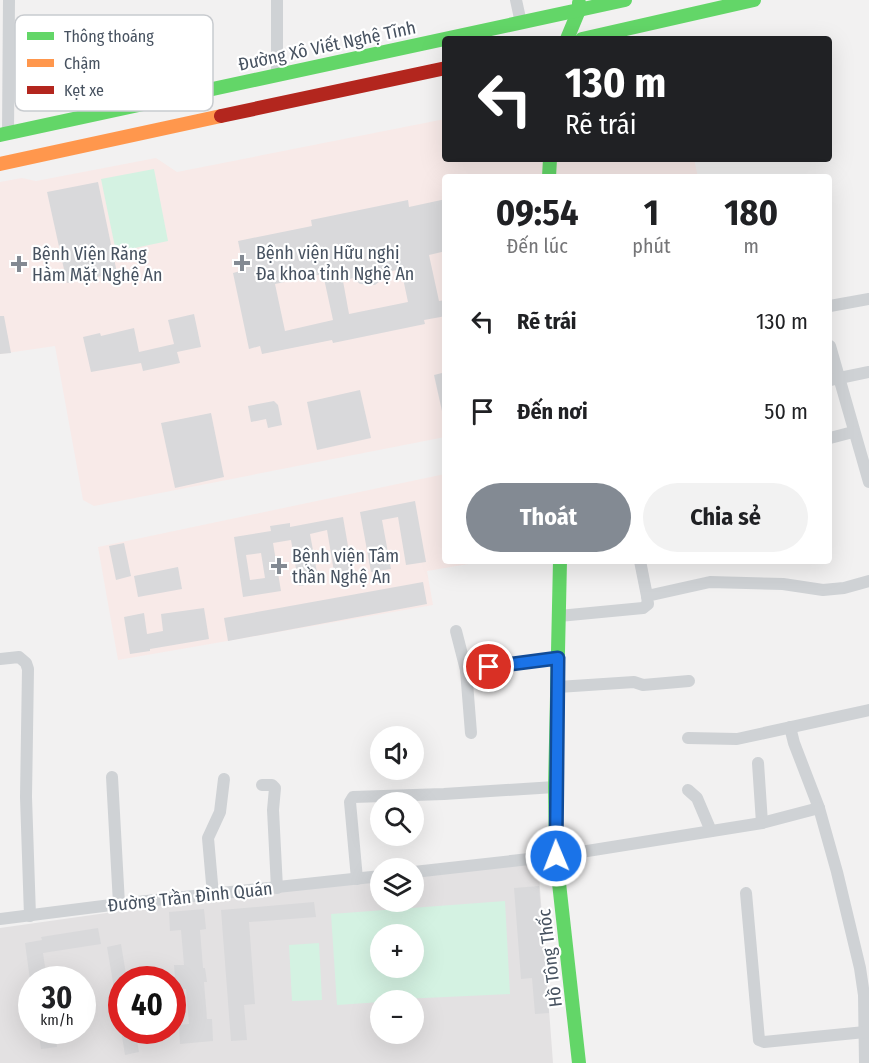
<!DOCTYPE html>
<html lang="vi">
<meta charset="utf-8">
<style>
body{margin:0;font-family:"Fira Sans Condensed",sans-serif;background:#f2f2f2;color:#202124;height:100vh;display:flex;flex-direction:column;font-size:22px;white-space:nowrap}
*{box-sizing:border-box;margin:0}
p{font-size:20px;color:#757577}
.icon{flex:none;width:33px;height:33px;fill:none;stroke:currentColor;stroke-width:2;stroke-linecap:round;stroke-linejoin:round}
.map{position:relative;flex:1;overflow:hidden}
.panel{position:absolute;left:442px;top:174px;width:390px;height:390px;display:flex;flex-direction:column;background:#fff;border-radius:6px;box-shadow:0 6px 24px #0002}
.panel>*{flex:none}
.banner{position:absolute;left:442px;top:36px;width:390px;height:126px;border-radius:6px;box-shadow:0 6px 24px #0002;background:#202124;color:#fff;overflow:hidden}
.buttons{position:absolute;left:370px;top:726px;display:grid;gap:12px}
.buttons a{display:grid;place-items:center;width:54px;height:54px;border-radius:50%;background:#fff;box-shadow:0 6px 24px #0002;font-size:30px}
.speed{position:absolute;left:18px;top:966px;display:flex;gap:12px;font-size:30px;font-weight:700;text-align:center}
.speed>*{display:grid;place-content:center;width:78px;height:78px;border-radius:50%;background:#fff;box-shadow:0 6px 24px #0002;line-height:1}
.speed small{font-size:15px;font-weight:400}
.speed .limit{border:9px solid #d22;background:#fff;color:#111}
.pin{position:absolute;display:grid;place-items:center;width:51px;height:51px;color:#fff;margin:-26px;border:3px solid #fff;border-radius:50%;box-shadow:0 2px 6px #0007}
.me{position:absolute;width:66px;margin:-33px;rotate:359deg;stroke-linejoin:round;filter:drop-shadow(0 0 4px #0008)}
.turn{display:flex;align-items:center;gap:21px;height:126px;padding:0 24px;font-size:27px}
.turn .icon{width:78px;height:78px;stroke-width:2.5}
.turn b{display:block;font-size:42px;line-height:51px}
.eta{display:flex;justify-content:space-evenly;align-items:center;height:102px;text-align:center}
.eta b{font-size:36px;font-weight:700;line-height:42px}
.button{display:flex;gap:12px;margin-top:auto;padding:12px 24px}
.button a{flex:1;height:69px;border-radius:36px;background:#838a93;color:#fff;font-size:24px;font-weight:700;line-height:69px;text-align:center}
.button a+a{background:#f2f2f2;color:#202124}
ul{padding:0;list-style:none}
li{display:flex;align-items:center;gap:18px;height:90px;padding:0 24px}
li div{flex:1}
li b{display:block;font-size:22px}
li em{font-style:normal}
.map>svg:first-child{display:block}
.education{fill:#e3e1e2;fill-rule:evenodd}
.medical{fill:#f8eae8}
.green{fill:#d4f2e2;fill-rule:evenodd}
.building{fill:#d9d9db;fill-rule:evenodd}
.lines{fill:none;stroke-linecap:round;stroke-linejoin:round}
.street{stroke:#cfd2d5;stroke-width:12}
.fast{stroke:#63d668;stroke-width:14}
.slow{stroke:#ff974d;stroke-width:14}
.jam{stroke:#b3261e;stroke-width:14}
.route-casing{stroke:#114b97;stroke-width:15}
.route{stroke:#1a73e8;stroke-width:10}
.poi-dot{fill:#838a93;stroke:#fff;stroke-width:2}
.labels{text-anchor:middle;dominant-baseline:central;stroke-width:4.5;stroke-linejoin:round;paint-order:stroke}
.street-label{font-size:18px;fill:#475260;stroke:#fff}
.poi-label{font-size:18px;fill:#475260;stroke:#fff;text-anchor:start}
.key{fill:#fff;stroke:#c8cbcf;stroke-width:1.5}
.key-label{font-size:16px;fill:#475260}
</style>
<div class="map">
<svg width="869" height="1063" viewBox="0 0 869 1063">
<rect width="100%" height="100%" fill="#f2f1f1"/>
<!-- education -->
<path class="education" d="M538,862L553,1063H0V928L213,898L381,879V902H414V876ZM381,934H414V968H381ZM32,980H82V1030H32ZM122,980H172V1030H122ZM381,1000H414V1034H381Z"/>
<!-- medical -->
<g class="medical">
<polygon points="445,119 446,159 694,159 698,177 446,177 445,437 94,506 83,500 55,346 0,354 0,182 22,178 36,181 156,158 177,172"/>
<polygon points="445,474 446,561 486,561 427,571 433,605 118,660 98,547"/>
</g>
<!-- green -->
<g class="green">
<polygon points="154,169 168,241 116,252 101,179"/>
<path d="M505,901L510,994L381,1000V1002L337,1005L331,914ZM381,934H414V968H381Z"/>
<polygon points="319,943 322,1000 292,1001 289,945"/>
</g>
<!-- building -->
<g class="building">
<polygon points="98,182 117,273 67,283 47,192"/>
<path d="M446,199V251L429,255L439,301L446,300V316L424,320L425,324L333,343L332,340L262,354L260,346L249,349L233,273L244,270L238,241L312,226L311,220L408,200L409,207ZM401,269L408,302L349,314L343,281L353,278L360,284L375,285L384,278L388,272ZM323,274L333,320L285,331L275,284Z"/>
<polygon points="194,314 201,347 177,352 180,363 143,371 141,363 91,372 83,337 100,333 101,336 134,328 139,352 174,344 168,320"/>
<polygon points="0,316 4,316 11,353 0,354"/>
<polygon points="446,372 446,411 442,411 434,375"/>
<polygon points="360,390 371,438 317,450 307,402"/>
<polygon points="274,401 278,405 282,425 268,428 266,419 251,422 248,406"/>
<polygon points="211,413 224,477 175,488 161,423"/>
<polygon points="415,501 426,562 406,565 398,517 382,520 391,569 371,572 360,512"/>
<path d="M343,517L353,575L335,578L327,530L310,534L319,583L299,586L291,540L273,543L281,591L243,597L234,537L271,531L270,526L290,523V527ZM261,553L265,578L250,580L246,555Z"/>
<polygon points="124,543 131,576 116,580 109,546"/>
<polygon points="178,567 182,589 138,597 134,576"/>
<polygon points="423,582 427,604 228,641 224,618"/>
<polygon points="204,608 209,639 150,649 150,651 130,654 124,617 144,613 147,634 163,631 161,614"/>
<polygon points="539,886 549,1013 535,1014 532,978 521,979 514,888"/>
<polygon points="314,902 316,917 249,922 255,1004 244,1005 247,1040 231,1041 221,910"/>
<polygon points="204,909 206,929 200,930 203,968 205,968 207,982 204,982 207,1019 212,1019 213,1041 180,1044 179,1025 189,1024 186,989 176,990 174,965 184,965 181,930 170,931 169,912"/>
<polygon points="98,928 101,944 43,953 47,980 30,980 25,943 42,940 41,937"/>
<polygon points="121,944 127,980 122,980 122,1005 117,1006 107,947"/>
<polygon points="38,1030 55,1030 57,1047 41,1049"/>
<polygon points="121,1030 135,1030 139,1052 125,1055"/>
</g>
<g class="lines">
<!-- street -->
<g class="street">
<polyline points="277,0 277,75"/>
<polyline points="516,0 521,23"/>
<polyline points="8,133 9,0"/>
<polyline points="830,306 869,299"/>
<polyline points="830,346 869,482"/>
<polyline points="830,380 869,372"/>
<polyline points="830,438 853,432"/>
<polyline points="640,561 647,596"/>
<polyline points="559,616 643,608 648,604 647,596 710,582 783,584 823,590 844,588 869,581"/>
<polyline points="456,631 466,670 471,733"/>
<polyline points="0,659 19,657 26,663 28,669 26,797 30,916"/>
<polyline points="466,670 558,658"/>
<polyline points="558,687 634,682 643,685 689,681"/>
<polyline points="790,727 794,743 819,808 837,872 860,968 864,995 865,1063"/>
<polyline points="688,738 737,739 869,710"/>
<polyline points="758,763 762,823"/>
<polyline points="112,777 119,904"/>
<polyline points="262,785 272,785 275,788 273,810 277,888"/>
<polyline points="688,790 697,798 711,831"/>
<polyline points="414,872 556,856 762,823 819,808"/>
<polyline points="357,879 350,802 353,797 444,794 555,787"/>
<polyline points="746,893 759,1040 764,1042 865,1032"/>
<polyline points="213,895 208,838 220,812 224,779"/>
<polyline points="0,919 119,904 381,876"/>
</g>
<!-- fast -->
<g class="fast">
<polyline points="567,39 579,10 579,3"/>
<polyline points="582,39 754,0"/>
<polyline points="0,135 625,0"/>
<polyline points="549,177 550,159"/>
<polyline points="560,561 555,787 556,856 579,1063"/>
</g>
<!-- slow -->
<polyline class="slow" points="0,164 221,116"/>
<!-- jam -->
<polyline class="jam" points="221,116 446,68"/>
</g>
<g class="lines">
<defs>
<polyline id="route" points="489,667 558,658 556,856"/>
</defs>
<!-- route casing -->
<use href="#route" class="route-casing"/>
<!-- route -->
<use href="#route" class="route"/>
</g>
<!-- markers -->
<g class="poi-dot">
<path d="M239 254h6v6h6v6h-6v6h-6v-6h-6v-6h6z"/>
<path d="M16 255h6v6h6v6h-6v6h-6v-6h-6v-6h6z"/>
<path d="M276 557h6v6h6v6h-6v6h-6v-6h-6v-6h6z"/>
</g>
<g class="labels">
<!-- street labels -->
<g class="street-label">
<text transform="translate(327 46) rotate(-12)">Đường Xô Viết Nghệ Tĩnh</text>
<text transform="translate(190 897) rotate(-6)">Đường Trần Đình Quán</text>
<text transform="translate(550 958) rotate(-97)">Hồ Tông Thốc</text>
</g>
<!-- poi labels -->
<g class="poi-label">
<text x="256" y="253">Bệnh viện Hữu nghị<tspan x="256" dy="21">Đa khoa tỉnh Nghệ An</tspan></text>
<text x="32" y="254">Bệnh Viện Răng<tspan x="32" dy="21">Hàm Mặt Nghệ An</tspan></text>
<text x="292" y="556">Bệnh viện Tâm<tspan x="292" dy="21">thần Nghệ An</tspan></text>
</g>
</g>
<!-- legend -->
<rect x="15" y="15" width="198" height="96" rx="9" class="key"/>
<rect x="27" y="32" width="27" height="8" fill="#63d668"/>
<rect x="27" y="59" width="27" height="8" fill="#ff974d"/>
<rect x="27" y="86" width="27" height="8" fill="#b3261e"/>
<g class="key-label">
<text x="64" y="42">Thông thoáng</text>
<text x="64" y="69">Chậm</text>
<text x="64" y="96">Kẹt xe</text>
</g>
</svg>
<div class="buttons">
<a><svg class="icon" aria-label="sound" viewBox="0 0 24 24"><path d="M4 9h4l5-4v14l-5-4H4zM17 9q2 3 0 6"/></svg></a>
<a><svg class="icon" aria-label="search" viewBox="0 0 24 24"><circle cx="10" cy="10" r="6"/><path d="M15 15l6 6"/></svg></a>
<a><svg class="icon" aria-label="layers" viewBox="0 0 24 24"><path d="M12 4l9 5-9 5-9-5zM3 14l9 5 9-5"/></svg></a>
<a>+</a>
<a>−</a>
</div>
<div class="speed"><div>30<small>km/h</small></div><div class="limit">40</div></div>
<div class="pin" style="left:489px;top:667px;background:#d93025"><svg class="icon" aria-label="arrive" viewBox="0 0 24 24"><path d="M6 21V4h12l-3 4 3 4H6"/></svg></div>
<svg class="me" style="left:556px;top:856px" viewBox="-20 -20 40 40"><circle r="17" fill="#1a73e8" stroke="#fff" stroke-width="3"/><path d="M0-11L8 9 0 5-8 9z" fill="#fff"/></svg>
<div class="banner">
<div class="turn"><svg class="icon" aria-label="left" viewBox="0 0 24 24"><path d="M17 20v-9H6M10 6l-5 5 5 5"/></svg><div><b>130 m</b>Rẽ trái</div></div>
</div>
<section class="panel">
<div class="eta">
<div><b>09:54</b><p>Đến lúc</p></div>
<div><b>1</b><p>phút</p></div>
<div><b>180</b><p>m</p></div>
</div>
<ul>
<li><svg class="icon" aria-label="left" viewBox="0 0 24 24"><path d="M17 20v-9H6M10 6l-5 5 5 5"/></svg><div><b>Rẽ trái</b></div><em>130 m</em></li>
<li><svg class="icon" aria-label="arrive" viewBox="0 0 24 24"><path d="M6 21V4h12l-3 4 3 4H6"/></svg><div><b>Đến nơi</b></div><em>50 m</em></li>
</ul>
<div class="button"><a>Thoát</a><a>Chia sẻ</a></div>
</section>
</div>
